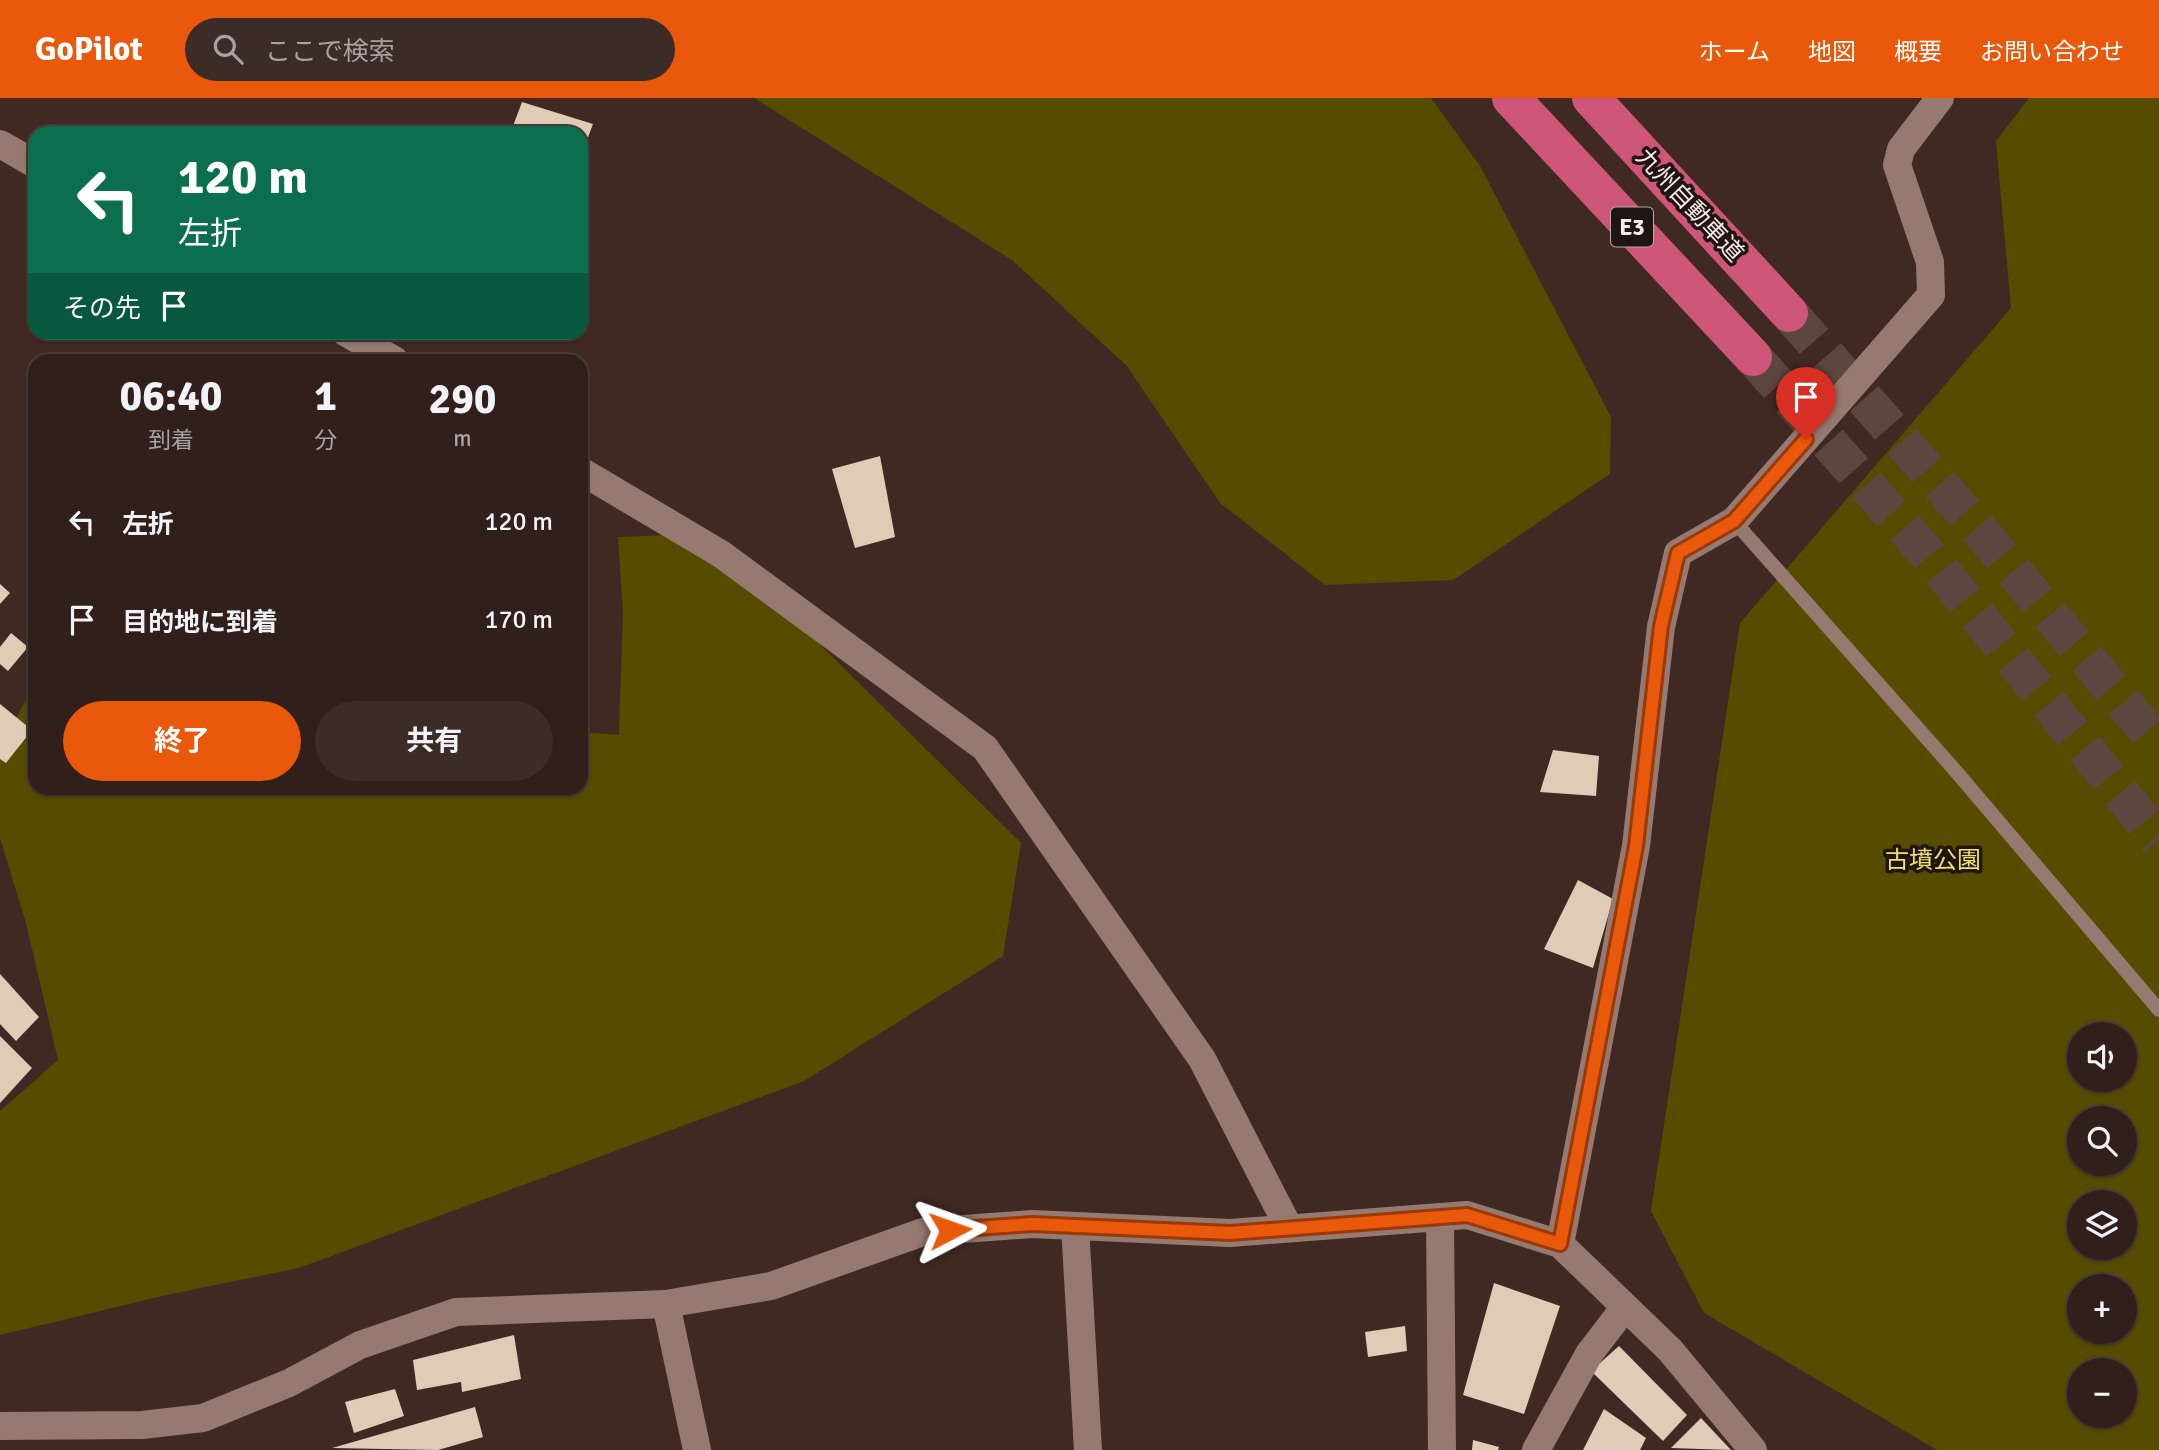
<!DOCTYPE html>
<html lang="ja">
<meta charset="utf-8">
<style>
body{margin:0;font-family:Signika,"Noto Sans JP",sans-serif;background:#3c2c27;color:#f1f3f6;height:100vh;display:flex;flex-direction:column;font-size:26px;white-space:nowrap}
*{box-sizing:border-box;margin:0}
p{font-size:23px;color:#a8a2a2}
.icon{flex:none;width:38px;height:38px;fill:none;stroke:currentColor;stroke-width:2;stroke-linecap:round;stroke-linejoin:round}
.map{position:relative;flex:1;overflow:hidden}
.panel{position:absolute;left:28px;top:256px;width:560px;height:441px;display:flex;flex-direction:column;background:#301f1a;border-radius:21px;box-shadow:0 2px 5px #0004,0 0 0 2px #4b3d39}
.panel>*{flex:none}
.top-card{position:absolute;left:28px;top:28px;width:560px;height:214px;border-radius:21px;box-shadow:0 2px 5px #0004,0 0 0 2px #4b3d39;background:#0b6e4f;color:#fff;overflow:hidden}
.controls{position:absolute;left:2067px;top:924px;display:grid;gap:14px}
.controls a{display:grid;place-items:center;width:70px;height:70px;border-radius:50%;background:#301f1a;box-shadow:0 2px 5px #0004,0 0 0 2px #4b3d39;font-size:35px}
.pin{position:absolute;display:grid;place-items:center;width:60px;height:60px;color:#fff;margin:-72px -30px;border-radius:50% 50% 50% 0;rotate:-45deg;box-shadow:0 0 7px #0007}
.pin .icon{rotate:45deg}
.me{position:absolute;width:77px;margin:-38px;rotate:86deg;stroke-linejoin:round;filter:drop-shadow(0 0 5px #0008)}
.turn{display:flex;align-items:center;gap:24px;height:147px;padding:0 35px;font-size:32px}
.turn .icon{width:91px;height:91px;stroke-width:2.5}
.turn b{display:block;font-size:49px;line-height:60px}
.then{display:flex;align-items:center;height:66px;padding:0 35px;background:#0003;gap:14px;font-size:26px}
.eta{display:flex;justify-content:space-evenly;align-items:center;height:119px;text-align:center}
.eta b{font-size:42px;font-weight:700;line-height:49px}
.action{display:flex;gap:14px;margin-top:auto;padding:14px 35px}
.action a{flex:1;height:80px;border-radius:42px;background:#ea580c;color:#fff;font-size:28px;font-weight:700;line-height:80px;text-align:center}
.action a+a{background:#3c2c27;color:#f1f3f6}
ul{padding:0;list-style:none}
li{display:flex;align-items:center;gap:21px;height:98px;padding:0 35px}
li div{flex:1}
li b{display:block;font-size:26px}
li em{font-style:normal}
header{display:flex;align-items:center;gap:42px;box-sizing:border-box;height:98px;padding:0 35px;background:#ea580c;color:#fff}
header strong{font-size:33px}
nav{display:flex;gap:38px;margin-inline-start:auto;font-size:24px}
.search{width:490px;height:63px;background:#3c2c27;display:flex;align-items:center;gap:18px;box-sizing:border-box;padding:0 24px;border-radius:38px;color:#a8a2a2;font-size:26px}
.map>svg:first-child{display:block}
.green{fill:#564c00;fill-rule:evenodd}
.building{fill:#e0cbb6}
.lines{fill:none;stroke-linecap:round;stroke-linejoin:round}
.highway-tunnel{stroke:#5c463f;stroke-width:38;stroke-dasharray:38 19;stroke-linecap:butt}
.lane{stroke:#967a72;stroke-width:14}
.street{stroke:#967a72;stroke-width:28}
.highway{stroke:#cd5679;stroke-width:38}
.route-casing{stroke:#983908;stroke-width:18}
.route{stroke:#ea580c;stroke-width:12}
.labels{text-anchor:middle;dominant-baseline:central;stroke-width:7;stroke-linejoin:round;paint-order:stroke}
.shield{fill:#1f1512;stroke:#b8aaa6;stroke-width:2}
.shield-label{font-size:23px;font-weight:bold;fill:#faeae6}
.street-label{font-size:24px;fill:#faeae6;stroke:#1f1512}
.park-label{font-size:24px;fill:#f1e066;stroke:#1f1512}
</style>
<header>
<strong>GoPilot</strong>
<div class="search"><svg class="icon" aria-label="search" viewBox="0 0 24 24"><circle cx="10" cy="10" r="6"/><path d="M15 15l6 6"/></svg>ここで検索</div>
<nav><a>ホーム</a><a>地図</a><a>概要</a><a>お問い合わせ</a></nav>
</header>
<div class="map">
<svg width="2159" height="1352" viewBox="0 0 2159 1352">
<rect width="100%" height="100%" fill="#402922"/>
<!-- green -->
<g class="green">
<polygon points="754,0 1431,0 1480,68 1611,319 1610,376 1453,482 1325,487 1220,405 1127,268 1012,162"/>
<path d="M2029,0H2159V1352H1937L1704,1215L1651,1113L1740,525L2011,210L1996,43ZM2079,936H2124V982H2079ZM2079,1020H2124V1066H2079ZM2079,1104H2124V1150H2079ZM2079,1188H2124V1234H2079ZM2079,1272H2124V1318H2079Z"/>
<polygon points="699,436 788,515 1021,745 1003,858 804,983 299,1170 171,1196 0,1237 0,1013 58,962 26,825 0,740 0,651 35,585 35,690 581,690 581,634 619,637 623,513 618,439"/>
</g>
<!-- building -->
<g class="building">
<polygon points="522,4 593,26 584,50 581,49 581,35 537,35 513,28"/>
<polygon points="880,358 895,439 855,450 832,371"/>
<polygon points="0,486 10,495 0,506"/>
<polygon points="11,535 28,549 8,573 0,566 0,549"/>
<polygon points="0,606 32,632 6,665 0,661"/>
<polygon points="1553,652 1599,658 1596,698 1540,694"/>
<polygon points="1578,782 1613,801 1593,870 1544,851"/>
<polygon points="0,876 39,919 16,943 0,926"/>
<polygon points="0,938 32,970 0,1005"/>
<polygon points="1494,1185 1560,1208 1524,1316 1463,1297"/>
<polygon points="1405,1228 1407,1253 1368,1259 1365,1234"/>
<polygon points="514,1237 521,1281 462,1294 461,1284 417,1292 413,1262"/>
<polygon points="1619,1248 1687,1317 1663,1343 1591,1273"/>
<polygon points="395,1291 404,1318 354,1335 345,1304"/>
<polygon points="475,1309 483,1339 438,1352 332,1350"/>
<polygon points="1604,1311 1646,1340 1640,1352 1583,1352"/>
<polygon points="1701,1320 1731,1352 1671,1350"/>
<polygon points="1473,1342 1499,1349 1498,1352 1472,1352"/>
</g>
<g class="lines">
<!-- highway-tunnel -->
<g class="highway-tunnel">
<polyline points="1789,215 1970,421 2159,647"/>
<polyline points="1753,259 1929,458 2159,742"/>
</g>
<!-- lane -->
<polyline class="lane" points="1734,423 1953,670 2159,912"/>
<!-- street -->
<g class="street">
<polyline points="0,46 35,66"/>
<polyline points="345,234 394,262"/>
<polyline points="581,373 721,456 985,650 1202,961 1289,1130"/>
<polyline points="1440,1119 1442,1352"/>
<polyline points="1075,1128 1088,1352"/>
<polyline points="1560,1146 1636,748 1661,529 1678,455 1734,423 1931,197 1930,164 1897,67 1901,51 1940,0"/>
<polyline points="666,1206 697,1352"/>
<polyline points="0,1328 142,1327 203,1320 289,1285 360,1247 456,1214 666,1206 771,1188 923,1134 1032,1126 1230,1135 1467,1117 1560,1146 1670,1252 1753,1352"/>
<polyline points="1536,1352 1589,1256 1625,1209"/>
</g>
<!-- highway -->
<g class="highway">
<polyline points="1511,0 1753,259"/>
<polyline points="1591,0 1789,215"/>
</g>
</g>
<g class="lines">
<defs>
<polyline id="route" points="950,1132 1032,1126 1230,1135 1467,1117 1560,1146 1636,748 1661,528 1678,455 1734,423 1806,341"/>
</defs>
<!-- route casing -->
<use href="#route" class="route-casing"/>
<!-- route -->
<use href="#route" class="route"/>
</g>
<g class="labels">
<!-- shield labels -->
<rect class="shield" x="1611" y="109.5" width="42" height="39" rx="5"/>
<g class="shield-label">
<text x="1632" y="129">E3</text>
</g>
<!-- street labels -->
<g class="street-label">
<text transform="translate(1690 107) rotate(47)">九州自動車道</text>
</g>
<!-- park labels -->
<g class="park-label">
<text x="1933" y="762">古墳公園</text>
</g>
</g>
</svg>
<div class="controls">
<a><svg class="icon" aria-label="sound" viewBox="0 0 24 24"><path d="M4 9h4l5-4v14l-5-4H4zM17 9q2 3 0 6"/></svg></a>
<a><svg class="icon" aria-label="search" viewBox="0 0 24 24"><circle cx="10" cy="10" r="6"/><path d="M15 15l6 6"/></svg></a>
<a><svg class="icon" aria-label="layers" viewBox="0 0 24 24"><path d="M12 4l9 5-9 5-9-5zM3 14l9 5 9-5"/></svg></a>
<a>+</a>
<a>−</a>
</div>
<div class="pin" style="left:1806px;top:341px;background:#d93025"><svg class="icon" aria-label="arrive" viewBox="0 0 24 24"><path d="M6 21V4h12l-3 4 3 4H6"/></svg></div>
<svg class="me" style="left:950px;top:1132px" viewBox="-20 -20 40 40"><path d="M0-17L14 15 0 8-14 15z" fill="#ea580c" stroke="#fff" stroke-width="4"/></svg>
<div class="top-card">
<div class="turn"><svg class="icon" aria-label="left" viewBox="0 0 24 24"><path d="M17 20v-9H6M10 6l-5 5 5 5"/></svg><div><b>120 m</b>左折</div></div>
<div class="then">その先<svg class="icon" aria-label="arrive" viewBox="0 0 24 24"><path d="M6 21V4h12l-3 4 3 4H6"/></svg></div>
</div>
<section class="panel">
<div class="eta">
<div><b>06:40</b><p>到着</p></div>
<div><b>1</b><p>分</p></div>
<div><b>290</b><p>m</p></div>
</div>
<ul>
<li><svg class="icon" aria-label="left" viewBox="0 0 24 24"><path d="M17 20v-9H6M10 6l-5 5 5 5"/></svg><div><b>左折</b></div><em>120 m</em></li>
<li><svg class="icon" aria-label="arrive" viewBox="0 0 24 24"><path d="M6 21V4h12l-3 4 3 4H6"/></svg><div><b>目的地に到着</b></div><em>170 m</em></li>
</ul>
<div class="action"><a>終了</a><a>共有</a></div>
</section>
</div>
